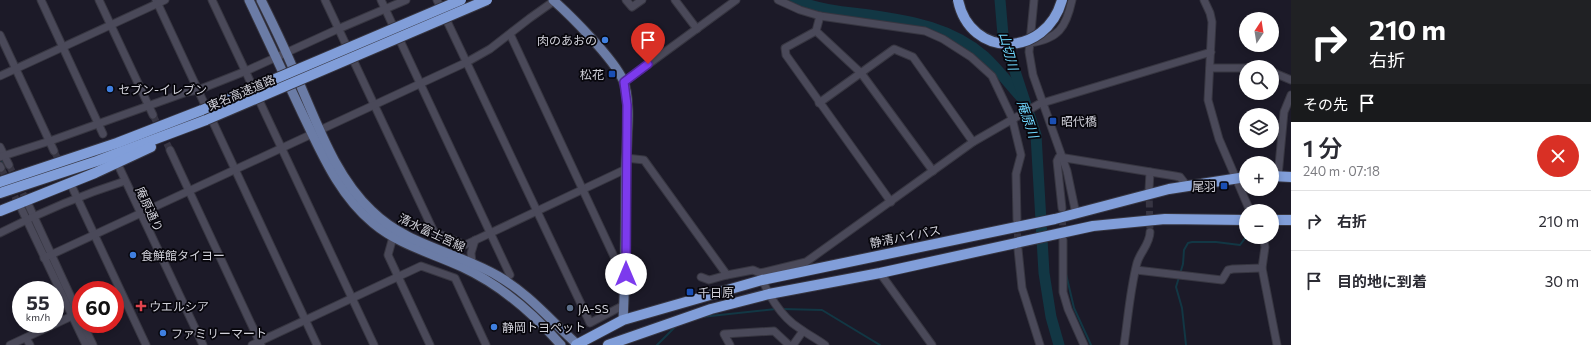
<!DOCTYPE html>
<html lang="ja">
<meta charset="utf-8">
<style>
body{margin:0;font-family:Commissioner,"Noto Sans JP",sans-serif;background:#f7f7f7;color:#2b2b33;height:100vh;display:flex;flex-direction:column;font-size:15px;white-space:nowrap}
*{box-sizing:border-box;margin:0}
p{font-size:13px;color:#7c7c81}
.icon{flex:none;width:22px;height:22px;fill:none;stroke:currentColor;stroke-width:2;stroke-linecap:round;stroke-linejoin:round}
.map{position:relative;flex:1;overflow:hidden}
.drawer{display:flex;flex-direction:column;background:#fff;width:300px}
.drawer>*{flex:none}
.top-card{background:#202124;color:#fff;overflow:hidden}
.needle{width:26px;rotate:12deg}
.tools{position:absolute;left:1239px;top:12px;display:grid;gap:8px}
.tools a{display:grid;place-items:center;width:40px;height:40px;border-radius:50%;background:#fff;box-shadow:0 2px 6px #0003;font-size:20px}
.speed{position:absolute;left:12px;top:281px;display:flex;gap:8px;font-size:20px;font-weight:700;text-align:center}
.speed>*{display:grid;place-content:center;width:52px;height:52px;border-radius:50%;background:#fff;box-shadow:0 2px 6px #0003;line-height:1}
.speed small{font-size:10px;font-weight:400}
.speed .limit{border:6px solid #d22;background:#fff;color:#111}
.pin{position:absolute;display:grid;place-items:center;width:34px;height:34px;color:#fff;margin:-41px -17px;border-radius:50% 50% 50% 0;rotate:-45deg;box-shadow:0 0 4px #0007}
.pin .icon{rotate:45deg}
.me{position:absolute;width:44px;margin:-22px;rotate:0deg;stroke-linejoin:round;filter:drop-shadow(0 0 3px #0008)}
.turn{display:flex;align-items:center;gap:14px;height:84px;padding:0 12px;font-size:18px}
.turn .icon{width:52px;height:52px;stroke-width:2.5}
.turn b{display:block;font-size:28px;line-height:34px}
.then{display:flex;align-items:center;height:38px;padding:0 12px;background:#0003;gap:8px;font-size:15px}
.round{display:grid;place-items:center;flex:none;width:42px;height:42px;border-radius:21px;background:#f7f7f7}
.headline{display:flex;align-items:center;justify-content:space-between;height:68px;padding:0 12px}
h1{font-size:24px;font-weight:600;line-height:30px}
ul{padding:0;list-style:none}
li{display:flex;align-items:center;gap:12px;height:60px;padding:0 12px;border-top:1px solid #e1e1e2}
li div{flex:1}
li b{display:block;font-size:15px}
li em{font-style:normal}
main{display:flex;flex:1;min-height:0}
.map>svg:first-child{display:block}
.lines{fill:none;stroke-linecap:round;stroke-linejoin:round}
.stream{stroke:#123744;stroke-width:2}
.river{stroke:#123744;stroke-width:11}
.minor-tunnel{stroke:#373543;stroke-width:7;stroke-dasharray:7 3.5;stroke-linecap:butt}
.minor-casing{stroke:#373641;stroke-width:9}
.major-casing{stroke:#373641;stroke-width:11}
.highway-casing{stroke:#373641;stroke-width:12}
.minor{stroke:#4a4959;stroke-width:7}
.major{stroke:#6b7ca6;stroke-width:9}
.highway{stroke:#819ed9;stroke-width:10}
.highway-bridge-casing{stroke:#373641;stroke-width:12;stroke-linecap:butt}
.highway-bridge{stroke:#819ed9;stroke-width:10}
.route-casing{stroke:#51269a;stroke-width:10}
.route{stroke:#7c3aed;stroke-width:7}
.shop-dot{fill:#3f7fe0;stroke:#07060c;stroke-width:1.5}
.transit-dot{fill:#1a4fb4;stroke:#07060c;stroke-width:1.5}
.health-dot{fill:#e0444e;stroke:#07060c;stroke-width:1.5}
.service-dot{fill:#5c6f8a;stroke:#07060c;stroke-width:1.5}
.labels{text-anchor:middle;dominant-baseline:central;stroke-width:3.5;stroke-linejoin:round;paint-order:stroke}
.poi-label{font-size:12px;fill:#d1d1da;stroke:#07060c;text-anchor:start}
.street-label{font-size:12px;fill:#d1d1da;stroke:#07060c}
.water-label{font-size:13px;font-style:italic;fill:#6dd4fa;stroke:#07060c}
</style>
<main>
<div class="map">
<svg width="1291" height="345" viewBox="0 0 1291 345">
<rect width="100%" height="100%" fill="#1c1a28"/>
<g class="lines">
<!-- stream -->
<g class="stream">
<polyline points="1,159 4,166"/>
<polyline points="32,222 44,248"/>
<polyline points="1066,274 1074,308 1091,345"/>
<polyline points="782,309 822,310 880,345"/>
<polyline points="701,317 776,309"/>
<polyline points="657,345 676,326"/>
<polyline points="1186,345 1182,308 1176,287 1183,264 1184,250 1188,243 1192,242 1216,242 1240,245 1246,237"/>
</g>
<!-- river -->
<g class="river">
<path d="M795,0C819,10 844,12 869,15C911,21 952,28 985,57C998,69 1009,84 1021,97"/>
<polyline points="1000,0 1003,35 1036,135 1044,273 1051,317 1059,345"/>
</g>
<!-- minor-tunnel -->
<g class="minor-tunnel">
<polyline points="153,115 170,150"/>
<polyline points="54,151 72,187"/>
<polyline points="9,165 28,204"/>
<polyline points="1,168 20,207"/>
<polyline points="1149,190 1150,232"/>
<polyline points="1062,208 1063,237"/>
<polyline points="1017,223 1018,246"/>
</g>
<defs>
<g id="minor">
<polyline points="41,0 103,134"/>
<polyline points="99,0 153,115"/>
<polyline points="156,0 317,345"/>
<polyline points="212,0 374,345"/>
<polyline points="325,0 434,232 465,245 626,169"/>
<polyline points="381,0 510,275"/>
<polyline points="437,0 590,323 624,305"/>
<polyline points="626,0 632,7 642,0"/>
<polyline points="675,0 697,29"/>
<polyline points="778,0 800,10 820,16 925,31 943,39 971,57 992,76 1012,118 1021,155 1016,174 1017,220"/>
<polyline points="1034,0 1029,52 1033,75 1067,171 1076,214"/>
<polyline points="1204,0 1210,13 1212,22 1208,100 1219,139 1250,211"/>
<polyline points="820,16 816,31 785,48 786,55 891,202"/>
<polyline points="816,31 861,73 933,171"/>
<polyline points="510,34 617,263 626,274"/>
<polyline points="0,35 54,151"/>
<path d="M1030,43C1058,39 1066,28 1072,0"/>
<polyline points="1210,68 1246,68"/>
<polyline points="1272,72 1291,80"/>
<polyline points="0,76 165,0"/>
<polyline points="624,82 736,0"/>
<polyline points="819,103 894,49 913,57 973,142"/>
<polyline points="320,130 467,62 490,49 530,18 554,1"/>
<polyline points="0,147 9,165"/>
<polyline points="170,150 261,345"/>
<polyline points="0,157 50,141 187,92 198,90 246,71 338,29 406,0"/>
<path d="M626,158L644,160L727,275L753,270L760,273C766,292 781,317 799,328C807,334 817,339 825,345"/>
<polyline points="0,166 1,168"/>
<polyline points="120,169 203,345"/>
<polyline points="1278,176 1284,112 1291,95"/>
<polyline points="73,189 146,345"/>
<polyline points="1149,190 1150,172"/>
<polyline points="29,206 81,319"/>
<polyline points="1062,208 1057,161 1059,157 1175,176 1180,177 1187,186"/>
<polyline points="22,210 86,345"/>
<path d="M0,233C41,212 81,195 125,181"/>
<polyline points="393,237 388,255 430,345"/>
<polyline points="1263,237 1265,247 1262,268 1277,345"/>
<polyline points="1063,240 1063,292 1068,309 1084,345"/>
<polyline points="1018,249 1022,288 1040,345"/>
<polyline points="44,258 312,134"/>
<polyline points="472,263 471,253 475,240"/>
<polyline points="1136,270 1222,280 1228,270 1233,269 1262,268"/>
<polyline points="760,273 806,262 973,142 1039,104 1211,52"/>
<polyline points="880,273 932,345"/>
<polyline points="701,277 709,280 727,275"/>
<polyline points="83,324 93,345"/>
<polyline points="26,338 30,345"/>
<polyline points="10,345 72,316"/>
<polyline points="252,345 421,266 455,278 486,345"/>
<polyline points="730,345 724,334 774,331 789,345"/>
<polyline points="793,345 803,331"/>
<path d="M1124,345C1128,318 1130,290 1137,263C1140,252 1150,244 1150,232"/>
</g>
<g id="major">
<path d="M249,0C267,39 285,77 303,115C322,154 339,195 373,223C399,245 432,253 462,267C501,285 533,313 561,345"/>
<path d="M261,0C274,26 287,53 298,80C318,125 335,176 372,211C406,245 457,252 498,276C529,294 551,321 578,345"/>
<path d="M553,0C571,16 613,58 623,80C632,101 626,144 626,168C625,219 626,269 623,320"/>
</g>
<g id="highway">
<polyline points="1272,176 1291,177"/>
<polyline points="0,182 117,143 202,110"/>
<polyline points="0,193 97,161 206,120"/>
<polyline points="0,211 95,173 151,147"/>
<polyline points="1272,220 1291,220"/>
<polyline points="576,345 623,320 762,280 1055,219 1169,189 1246,177"/>
<polyline points="608,345 711,309 769,294 880,273 1093,226 1165,219 1246,220"/>
</g>
</defs>
<!-- minor casing -->
<use href="#minor" class="minor-casing"/>
<!-- major casing -->
<use href="#major" class="major-casing"/>
<!-- highway casing -->
<use href="#highway" class="highway-casing"/>
<!-- minor -->
<use href="#minor" class="minor"/>
<!-- major -->
<use href="#major" class="major"/>
<!-- highway -->
<use href="#highway" class="highway"/>
<defs>
<g id="highway-bridge">
<path d="M958,0C970,59 1046,58 1062,0"/>
<polyline points="202,110 461,0"/>
<polyline points="206,120 487,0"/>
</g>
</defs>
<!-- highway-bridge casing -->
<use href="#highway-bridge" class="highway-bridge-casing"/>
<!-- highway-bridge -->
<use href="#highway-bridge" class="highway-bridge"/>
</g>
<g class="lines">
<defs>
<polyline id="route" points="626,274 627,105 624,82 648,64"/>
</defs>
<!-- route casing -->
<use href="#route" class="route-casing"/>
<!-- route -->
<use href="#route" class="route"/>
</g>
<!-- markers -->
<g class="shop-dot">
<circle cx="605" cy="40" r="4"/>
<circle cx="110" cy="89" r="4"/>
<circle cx="133" cy="255" r="4"/>
<circle cx="494" cy="327" r="4"/>
<circle cx="163" cy="333" r="4"/>
</g>
<g class="transit-dot">
<rect x="608" y="70" width="8" height="8" rx="2"/>
<rect x="1049" y="117" width="8" height="8" rx="2"/>
<rect x="1220" y="182" width="8" height="8" rx="2"/>
<rect x="686" y="288" width="8" height="8" rx="2"/>
</g>
<path class="health-dot" d="M139 300h4v4h4v4h-4v4h-4v-4h-4v-4h4z"/>
<circle class="service-dot" cx="570" cy="308" r="4"/>
<g class="labels">
<!-- poi labels -->
<g class="poi-label">
<text x="597" y="40" text-anchor="end">肉のあおの</text>
<text x="604" y="74" text-anchor="end">松花</text>
<text x="118" y="89">セブン-イレブン</text>
<text x="1061" y="121">昭代橋</text>
<text x="1216" y="186" text-anchor="end">尾羽</text>
<text x="141" y="255">食鮮館タイヨー</text>
<text x="698" y="292">千日原</text>
<text x="149" y="306">ウエルシア</text>
<text x="578" y="308">JA-SS</text>
<text x="502" y="327">静岡トヨペット</text>
<text x="171" y="333">ファミリーマート</text>
</g>
<!-- street labels -->
<g class="street-label">
<text transform="translate(241 92) rotate(-23)">東名高速道路</text>
<text transform="translate(150 209) rotate(65)">庵原通り</text>
<text transform="translate(432 232) rotate(25)">清水富士宮線</text>
<text transform="translate(905 236) rotate(-11)">静清バイパス</text>
</g>
<!-- water labels -->
<g class="water-label">
<text transform="translate(1009 51) rotate(75)">山切川</text>
<text transform="translate(1028 119) rotate(71)">庵原川</text>
</g>
</g>
</svg>
<div class="tools">
<a><svg class="needle" viewBox="-14 -14 28 28"><path d="M0-13l5 13h-10z" fill="#e53935"/><path d="M0 13l5-13h-10z" fill="#7c7c81"/></svg></a>
<a><svg class="icon" aria-label="search" viewBox="0 0 24 24"><circle cx="10" cy="10" r="6"/><path d="M15 15l6 6"/></svg></a>
<a><svg class="icon" aria-label="layers" viewBox="0 0 24 24"><path d="M12 4l9 5-9 5-9-5zM3 14l9 5 9-5"/></svg></a>
<a>+</a>
<a>−</a>
</div>
<div class="speed"><div>55<small>km/h</small></div><div class="limit">60</div></div>
<div class="pin" style="left:648px;top:64px;background:#d93025"><svg class="icon" aria-label="arrive" viewBox="0 0 24 24"><path d="M6 21V4h12l-3 4 3 4H6"/></svg></div>
<svg class="me" style="left:626px;top:274px" viewBox="-20 -20 40 40"><circle r="19" fill="#fff"/><path d="M0-13L10 11 0 6-10 11z" fill="#7c3aed"/></svg>
</div>
<section class="drawer">
<div class="top-card">
<div class="turn"><svg class="icon" aria-label="right" viewBox="0 0 24 24"><path d="M7 20v-9h11M14 6l5 5-5 5"/></svg><div><b>210 m</b>右折</div></div>
<div class="then">その先<svg class="icon" aria-label="arrive" viewBox="0 0 24 24"><path d="M6 21V4h12l-3 4 3 4H6"/></svg></div>
</div>
<div class="headline"><div><h1>1 分</h1><p>240 m · 07:18</p></div><a class="round" style="background:#d93025;color:#fff"><svg class="icon" aria-label="close" viewBox="0 0 24 24"><path d="M6 6l12 12M18 6L6 18"/></svg></a></div>
<ul>
<li><svg class="icon" aria-label="right" viewBox="0 0 24 24"><path d="M7 20v-9h11M14 6l5 5-5 5"/></svg><div><b>右折</b></div><em>210 m</em></li>
<li><svg class="icon" aria-label="arrive" viewBox="0 0 24 24"><path d="M6 21V4h12l-3 4 3 4H6"/></svg><div><b>目的地に到着</b></div><em>30 m</em></li>
</ul>
</section>
</main>
